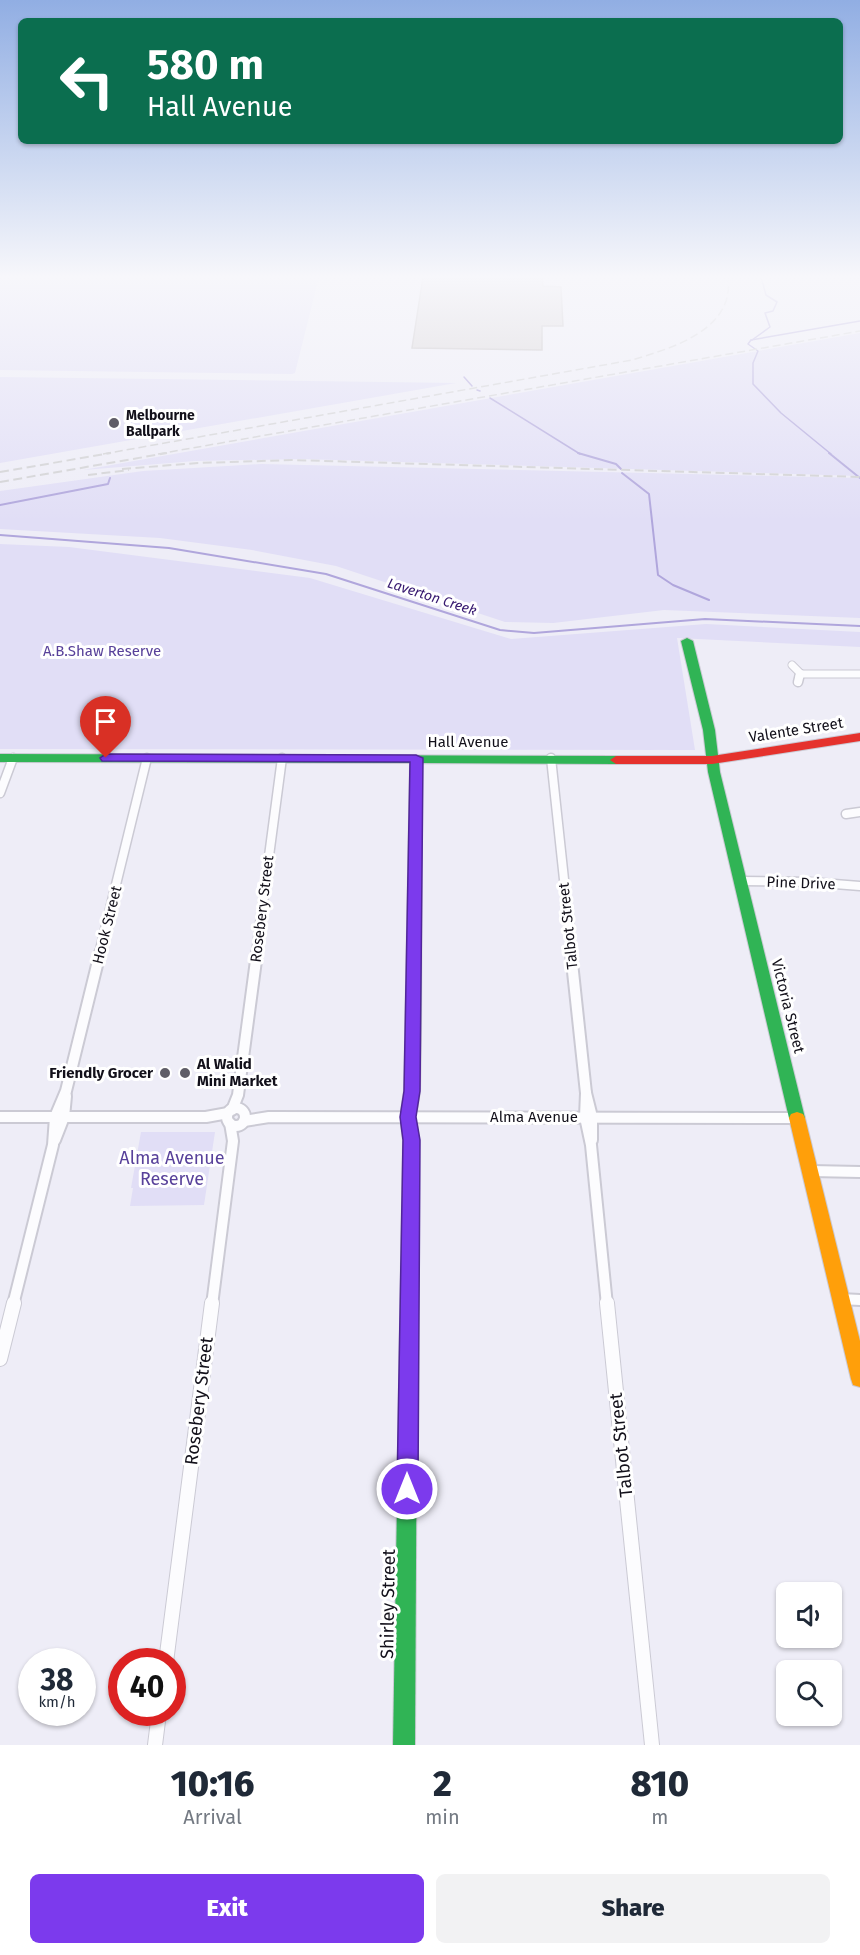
<!DOCTYPE html>
<style>
body{margin:0;font-family:"Fira Sans",sans-serif;background:#f2f2f3;color:#1f2937;height:100vh;display:flex;flex-direction:column;font-size:22px;white-space:nowrap}
*{box-sizing:border-box;margin:0}
p{font-size:20px;color:#747a83}
.icon{flex:none;width:33px;height:33px;fill:none;stroke:currentColor;stroke-width:2;stroke-linecap:round;stroke-linejoin:round}
.map{position:relative;height:1745px;overflow:hidden}
.details{display:flex;flex-direction:column;background:#fff;flex:1}
.details>*{flex:none}
.hud{position:absolute;left:18px;top:18px;width:825px;height:126px;border-radius:9px;box-shadow:0 2px 4px #0004;background:#0b6e4f;color:#fff;overflow:hidden}
.buttons{position:absolute;left:776px;top:1582px;display:grid;gap:12px}
.buttons a{display:grid;place-items:center;width:66px;height:66px;border-radius:9px;background:#fff;box-shadow:0 2px 4px #0004;font-size:30px}
.speed{position:absolute;left:18px;top:1648px;display:flex;gap:12px;font-size:30px;font-weight:700;text-align:center}
.speed>*{display:grid;place-content:center;width:78px;height:78px;border-radius:50%;background:#fff;box-shadow:0 2px 4px #0004;line-height:1}
.speed small{font-size:15px;font-weight:400}
.speed .limit{border:9px solid #d22;background:#fff;color:#111}
.pin{position:absolute;display:grid;place-items:center;width:51px;height:51px;color:#fff;margin:-62px -26px;border-radius:50% 50% 50% 0;rotate:-45deg;box-shadow:0 0 6px #0007}
.pin .icon{rotate:45deg}
.me{position:absolute;width:66px;margin:-33px;rotate:0deg;stroke-linejoin:round;filter:drop-shadow(0 0 4px #0008)}
.turn{display:flex;align-items:center;gap:21px;height:126px;padding:0 30px;font-size:27px}
.turn .icon{width:78px;height:78px;stroke-width:2.5}
.turn b{display:block;font-size:42px;line-height:51px}
.eta{display:flex;justify-content:space-evenly;align-items:center;height:102px;text-align:center}
.eta b{font-size:36px;font-weight:800;line-height:42px}
.cta{display:flex;gap:12px;margin-top:auto;padding:12px 30px}
.cta a{flex:1;height:69px;border-radius:9px;background:#7c3aed;color:#fff;font-size:24px;font-weight:800;line-height:69px;text-align:center}
.cta a+a{background:#f2f2f3;color:#1f2937}
.map>svg:first-child{display:block}
.green{fill:#e1def6}
.lines{fill:none;stroke-linecap:round;stroke-linejoin:round}
.stream-far1{stroke:#b0a6dc;stroke-width:1.5}
.stream{stroke:#b0a6dc;stroke-width:2}
.building{fill:#d4cfd0;stroke:#bbb6b7;stroke-width:1.5}
.street-far3-casing{stroke:#cbcad4;stroke-width:9}
.street-far2-casing{stroke:#cbcad4;stroke-width:11}
.street-far1-casing{stroke:#cbcad4;stroke-width:14}
.street-casing{stroke:#cbcad4;stroke-width:16}
.fast-casing{stroke:#cbcad4;stroke-width:2}
.slow-casing{stroke:#cbcad4;stroke-width:2}
.jam-casing{stroke:#cbcad4;stroke-width:2}
.street-far3{stroke:#fcfcfe;stroke-width:7}
.street-far2{stroke:#fcfcfe;stroke-width:8}
.street-far1{stroke:#fcfcfe;stroke-width:10}
.street{stroke:#fcfcfe;stroke-width:14}
.fast{fill:#30b455;fill-rule:evenodd}
.slow{fill:#ff9f0a;fill-rule:evenodd}
.jam{fill:#e5322d;fill-rule:evenodd}
.rail-far1{stroke:#d1d1d3;stroke-width:1.5;stroke-dasharray:8 4;stroke-linecap:butt}
.rail{stroke:#d1d1d3;stroke-width:2;stroke-dasharray:9 4.5;stroke-linecap:butt}
.route{fill:#7c3aed;stroke:#51269a;stroke-width:1.5}
.poi-dot{fill:#5f5d67;stroke:#fff;stroke-width:2}
.labels{text-anchor:middle;dominant-baseline:central;stroke-width:6;stroke-linejoin:round;paint-order:stroke}
.far-poi-label{font-size:14px;font-weight:bold;fill:#12101a;stroke:#fff;text-anchor:start}
.far-water-label{font-size:14px;font-style:italic;fill:#36186f;stroke:#fff}
.park-label{font-size:15px;fill:#58419a;stroke:#fff}
.street-label{font-size:15px;fill:#12101a;stroke:#fff}
.poi-label{font-size:15px;font-weight:bold;fill:#12101a;stroke:#fff;text-anchor:start}
.near-park-label{font-size:18px;fill:#58419a;stroke:#fff}
.near-street-label{font-size:18px;fill:#12101a;stroke:#fff}
</style>
<div class="map">
<svg width="860" height="1745" viewBox="0 0 860 1745">
<rect width="100%" height="100%" fill="#eeedf7"/>
<!-- green -->
<g class="green">
<polygon points="0,277 319,277 295,373 292,374 0,370"/>
<polygon points="860,333 860,476 303,459 195,461 83,470"/>
<polygon points="0,377 456,383 0,463"/>
<polygon points="261,464 860,478 860,618 664,610 553,623 505,622 336,566 252,550 160,538 0,529 0,491 143,471"/>
<polygon points="0,544 69,547 310,578 511,639 706,624 860,632 860,647 677,638 695,750 0,749"/>
<polygon points="141,1132 215,1132 204,1205 130,1206 133,1188 131,1188"/>
</g>
<g class="lines">
<!-- stream-far1 -->
<g class="stream-far1">
<polyline points="751,340 748,344 758,351 753,363 753,384 781,413 831,454"/>
<polyline points="751,340 860,321"/>
<polyline points="752,340 770,327 765,313 773,311 777,302 766,295 761,277"/>
<polyline points="464,377 472,386"/>
<polyline points="477,390 480,391"/>
<polyline points="490,398 580,454"/>
</g>
<!-- stream -->
<g class="stream">
<polyline points="578,453 616,464 621,469"/>
<polyline points="829,453 860,478"/>
<polyline points="622,473 649,494 658,575 673,585 709,600"/>
<polyline points="0,505 108,484 110,478"/>
<polyline points="0,535 169,548 326,574 500,630 534,633 705,619 860,626"/>
</g>
</g>
<!-- building -->
<polygon class="building" points="423,277 542,277 543,286 561,287 563,326 542,326 542,350 412,348"/>
<g class="lines">
<defs>
<g id="street-far3">
<polyline points="792,665 800,673 799,676"/>
<polyline points="800,674 860,674"/>
</g>
<g id="street-far2">
<polyline points="798,682 800,674"/>
<polyline points="551,758 572,954"/>
<polyline points="0,793 13,758"/>
<polyline points="846,814 860,812"/>
<polyline points="741,881 809,882 860,886"/>
<polyline points="99,954 147,758"/>
<polyline points="256,954 282,758"/>
</g>
<g id="street-far1">
<polyline points="571,953 586,1093 592,1117 592,1140"/>
<polyline points="586,1093 585,1117 591,1145 607,1305"/>
<circle cx="236" cy="1117" r="9"/>
<polyline points="232,1110 238,1095 257,953"/>
<polyline points="0,1117 206,1117 228,1113"/>
<polyline points="244,1121 269,1117 798,1118"/>
<polyline points="55,1140 64,1117 66,1096"/>
<polyline points="811,1171 860,1172"/>
<polyline points="841,1299 860,1300"/>
<polyline points="13,1305 53,1145 55,1117 66,1091 100,953"/>
<polyline points="212,1305 233,1141 230,1123"/>
</g>
<g id="street">
<polyline points="607,1303 652,1745"/>
<polyline points="0,1359 14,1303"/>
<polyline points="166,1662 212,1303"/>
<polyline points="155,1745 159,1713"/>
</g>
<g id="fast">
<polygon points="687,638 693,641 715,730 720,772 805,1118 803,1122 797,1124 791,1122 789,1118 708,772 703,730 681,641"/>
<polygon points="0,754 616,756 622,760 616,764 422,763 421,1040 418,1044 408,1044 405,1040 410,763 0,762"/>
<polygon points="410,1194 416,1196 418,1201 415,1745 393,1745 402,1201 404,1196"/>
</g>
<polygon id="slow" points="797,1112 803,1114 805,1118 860,1341 860,1387 853,1385 851,1379 789,1118 791,1114"/>
<g id="jam">
<polygon points="860,733 860,741 712,764 616,764 610,760 616,756 712,756"/>
<polygon points="413,1035 418,1036 421,1040 420,1091 416,1117 419,1140 418,1201 416,1206 410,1208 404,1206 402,1201 403,1140 400,1117 404,1091 405,1040 408,1036"/>
</g>
</defs>
<!-- street-far3 casing -->
<use href="#street-far3" class="street-far3-casing"/>
<!-- street-far2 casing -->
<use href="#street-far2" class="street-far2-casing"/>
<!-- street-far1 casing -->
<use href="#street-far1" class="street-far1-casing"/>
<!-- street casing -->
<use href="#street" class="street-casing"/>
<!-- fast casing -->
<use href="#fast" class="fast-casing"/>
<!-- slow casing -->
<use href="#slow" class="slow-casing"/>
<!-- jam casing -->
<use href="#jam" class="jam-casing"/>
<!-- street-far3 -->
<use href="#street-far3" class="street-far3"/>
<!-- street-far2 -->
<use href="#street-far2" class="street-far2"/>
<!-- street-far1 -->
<use href="#street-far1" class="street-far1"/>
<!-- street -->
<use href="#street" class="street"/>
<!-- fast -->
<use href="#fast" class="fast"/>
<!-- slow -->
<use href="#slow" class="slow"/>
<!-- jam -->
<use href="#jam" class="jam"/>
<!-- rail-far1 -->
<g class="rail-far1">
<path d="M103,454L632,360C672,348 735,330 728,277"/>
<polyline points="158,454 860,331"/>
</g>
<!-- rail -->
<g class="rail">
<polyline points="122,469 198,463 292,460 860,477"/>
<polyline points="0,472 111,453"/>
<polyline points="88,475 129,470"/>
<polyline points="0,482 167,453"/>
</g>
</g>
<!-- sky -->
<linearGradient id="sky" x2="0" y2="1"><stop stop-color="#91aee3"/><stop offset="0.53" stop-color="#f7f7fb"/><stop offset="1" stop-color="#f7f7fb" stop-opacity="0"/></linearGradient>
<rect width="860" height="522" fill="url(#sky)"/>
<!-- route -->
<polygon class="route" points="106,754 416,755 423,758 420,1091 416,1117 420,1140 418,1489 415,1496 407,1498 400,1496 397,1489 403,1140 400,1117 404,1091 410,762 102,761 100,758"/>
<!-- markers -->
<g class="poi-dot">
<circle cx="114" cy="423" r="6"/>
<circle cx="165" cy="1073" r="6"/>
<circle cx="185" cy="1073" r="6"/>
</g>
<g class="labels">
<!-- far-poi labels -->
<g class="far-poi-label">
<text x="126" y="415">Melbourne<tspan x="126" dy="16">Ballpark</tspan></text>
</g>
<!-- far-water labels -->
<g class="far-water-label">
<text transform="translate(432 597) rotate(18)">Laverton Creek</text>
</g>
<!-- park labels -->
<g class="park-label">
<text x="102" y="651">A.B.Shaw Reserve</text>
</g>
<!-- street labels -->
<g class="street-label">
<text transform="translate(796 730) rotate(-9)">Valente Street</text>
<text x="468" y="742">Hall Avenue</text>
<text transform="translate(801 883) rotate(2)">Pine Drive</text>
<text transform="translate(262 909) rotate(-83)">Rosebery Street</text>
<text transform="translate(107 925) rotate(-76)">Hook Street</text>
<text transform="translate(568 926) rotate(-96)">Talbot Street</text>
<text transform="translate(788 1006) rotate(76)">Victoria Street</text>
<text x="534" y="1117">Alma Avenue</text>
</g>
<!-- poi labels -->
<g class="poi-label">
<text x="197" y="1064">Al Walid<tspan x="197" dy="17">Mini Market</tspan></text>
<text x="153" y="1073" text-anchor="end">Friendly Grocer</text>
</g>
<!-- near-park labels -->
<g class="near-park-label">
<text x="172" y="1158">Alma Avenue<tspan x="172" dy="21">Reserve</tspan></text>
</g>
<!-- near-street labels -->
<g class="near-street-label">
<text transform="translate(199 1401) rotate(-83)">Rosebery Street</text>
<text transform="translate(621 1445) rotate(-96)">Talbot Street</text>
<text transform="translate(388 1604) rotate(-89)">Shirley Street</text>
</g>
</g>
</svg>
<div class="buttons">
<a><svg class="icon" aria-label="sound" viewBox="0 0 24 24"><path d="M4 9h4l5-4v14l-5-4H4zM17 9q2 3 0 6"/></svg></a>
<a><svg class="icon" aria-label="search" viewBox="0 0 24 24"><circle cx="10" cy="10" r="6"/><path d="M15 15l6 6"/></svg></a>
</div>
<div class="speed"><div>38<small>km/h</small></div><div class="limit">40</div></div>
<div class="pin" style="left:106px;top:758px;background:#d93025"><svg class="icon" aria-label="arrive" viewBox="0 0 24 24"><path d="M6 21V4h12l-3 4 3 4H6"/></svg></div>
<svg class="me" style="left:407px;top:1489px" viewBox="-20 -20 40 40"><circle r="17" fill="#7c3aed" stroke="#fff" stroke-width="3"/><path d="M0-11L8 9 0 5-8 9z" fill="#fff"/></svg>
<div class="hud">
<div class="turn"><svg class="icon" aria-label="left" viewBox="0 0 24 24"><path d="M17 20v-9H6M10 6l-5 5 5 5"/></svg><div><b>580 m</b>Hall Avenue</div></div>
</div>
</div>
<section class="details">
<div class="eta">
<div><b>10:16</b><p>Arrival</p></div>
<div><b>2</b><p>min</p></div>
<div><b>810</b><p>m</p></div>
</div>
<div class="cta"><a>Exit</a><a>Share</a></div>
</section>
